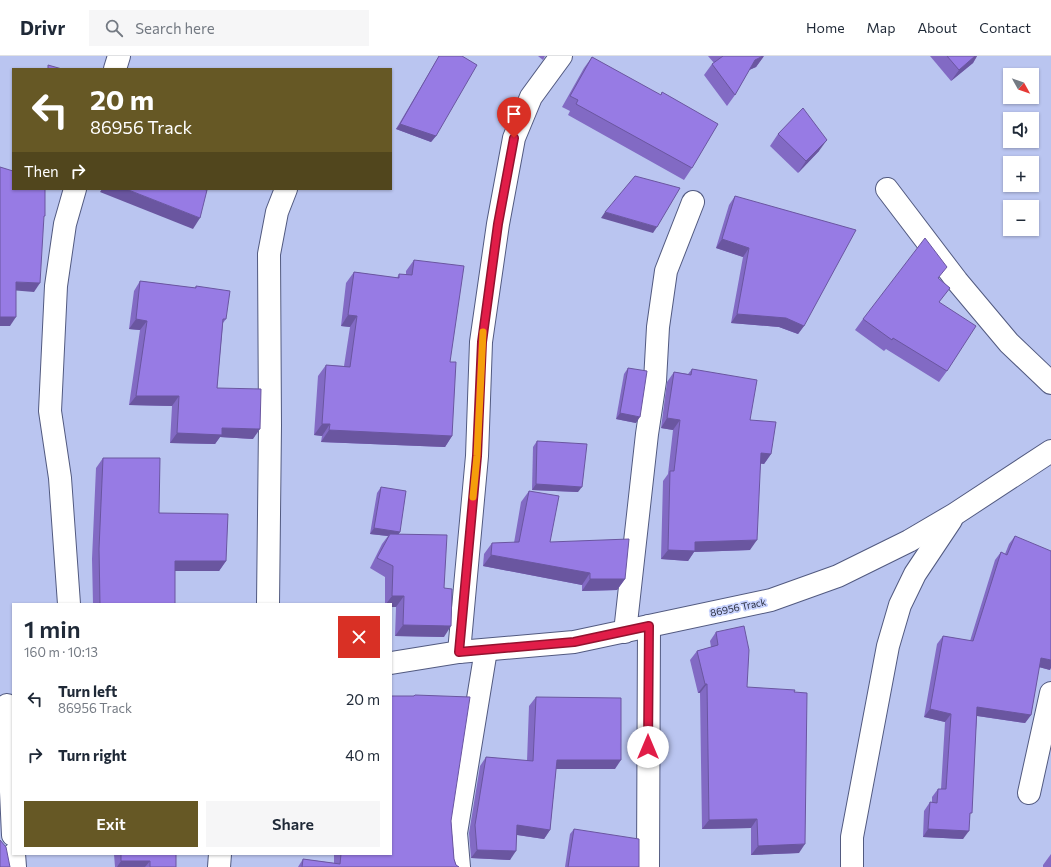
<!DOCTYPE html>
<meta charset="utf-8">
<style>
body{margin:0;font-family:Commissioner,sans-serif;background:#f6f6f7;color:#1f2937;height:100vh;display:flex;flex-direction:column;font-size:15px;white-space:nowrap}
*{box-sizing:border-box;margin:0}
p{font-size:13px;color:#747a83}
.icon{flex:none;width:22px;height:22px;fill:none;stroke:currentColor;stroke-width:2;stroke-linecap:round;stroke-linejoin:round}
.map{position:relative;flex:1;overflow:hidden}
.side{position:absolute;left:12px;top:547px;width:380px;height:252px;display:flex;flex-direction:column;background:#fff;border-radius:0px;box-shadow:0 1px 3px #0004}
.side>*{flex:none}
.banner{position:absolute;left:12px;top:12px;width:380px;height:122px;border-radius:0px;box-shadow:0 1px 3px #0004;background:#665825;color:#fff;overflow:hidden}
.needle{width:26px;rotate:130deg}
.tools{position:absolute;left:1003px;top:12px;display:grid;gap:8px}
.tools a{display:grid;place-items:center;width:36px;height:36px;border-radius:0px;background:#fff;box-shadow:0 1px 3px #0004;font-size:20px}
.pin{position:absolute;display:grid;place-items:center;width:34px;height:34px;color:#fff;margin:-41px -17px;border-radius:50% 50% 50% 0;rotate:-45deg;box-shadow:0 0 4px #0007}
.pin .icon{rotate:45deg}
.me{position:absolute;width:44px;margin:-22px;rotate:0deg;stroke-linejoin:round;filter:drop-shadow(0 0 3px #0008)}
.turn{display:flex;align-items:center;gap:14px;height:84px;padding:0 12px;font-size:18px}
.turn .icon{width:52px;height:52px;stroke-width:2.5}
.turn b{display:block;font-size:28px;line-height:34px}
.then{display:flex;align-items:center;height:38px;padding:0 12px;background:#0003;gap:8px;font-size:15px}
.round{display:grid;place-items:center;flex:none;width:42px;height:42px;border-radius:0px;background:#f6f6f7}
.head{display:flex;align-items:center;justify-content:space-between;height:68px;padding:0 12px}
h1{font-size:24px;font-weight:600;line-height:30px}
.action{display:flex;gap:8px;margin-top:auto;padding:8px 12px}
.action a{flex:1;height:46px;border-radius:0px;background:#665825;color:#fff;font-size:16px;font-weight:600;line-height:46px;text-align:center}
.action a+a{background:#f6f6f7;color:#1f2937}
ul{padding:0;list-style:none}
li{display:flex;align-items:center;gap:12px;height:56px;padding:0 12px}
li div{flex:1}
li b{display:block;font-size:15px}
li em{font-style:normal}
header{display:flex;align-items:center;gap:24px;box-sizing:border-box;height:56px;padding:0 20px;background:#fff;border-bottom:1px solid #e0e1e3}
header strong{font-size:19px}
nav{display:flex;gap:22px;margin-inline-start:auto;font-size:14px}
.search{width:280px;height:36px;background:#f6f6f7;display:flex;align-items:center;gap:10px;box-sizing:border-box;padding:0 14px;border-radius:0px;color:#747a83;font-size:15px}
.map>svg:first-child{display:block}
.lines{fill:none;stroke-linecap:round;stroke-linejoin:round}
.minor-casing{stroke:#525a80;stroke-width:24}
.minor{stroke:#fff;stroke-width:22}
.wall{fill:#826ac4}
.shaded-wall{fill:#6a56a0}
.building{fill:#977be4;stroke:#6a56a0}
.route-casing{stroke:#92132f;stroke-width:10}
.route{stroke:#e11d48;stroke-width:7}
.slow{stroke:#f59e0b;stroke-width:7}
.labels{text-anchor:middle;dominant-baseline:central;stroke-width:3.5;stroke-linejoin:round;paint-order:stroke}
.street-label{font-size:10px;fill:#2b2f40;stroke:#c7d2fe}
</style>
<header>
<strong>Drivr</strong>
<div class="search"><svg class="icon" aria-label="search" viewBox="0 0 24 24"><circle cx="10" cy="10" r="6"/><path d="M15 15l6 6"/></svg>Search here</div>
<nav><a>Home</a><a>Map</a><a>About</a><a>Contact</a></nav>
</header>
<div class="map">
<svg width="1051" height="811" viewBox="0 0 1051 811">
<rect width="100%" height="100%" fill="#bac5f0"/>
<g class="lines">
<defs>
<g id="minor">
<polyline points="115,13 119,0"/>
<polyline points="887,133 957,225 1009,287 1051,327"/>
<polyline points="69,548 60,422 50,355 56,230 65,168 75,133"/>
<polyline points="268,548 270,369 269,198 277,156 286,133"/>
<polyline points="625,576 647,378 655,325 658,271 666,215 693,146"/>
<polyline points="459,596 477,400 481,286 498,168 514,82 531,41 561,0"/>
<polyline points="391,607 459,596 574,586 771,544 838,520 909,485 955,458 1051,395"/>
<polyline points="7,649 13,779"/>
<polyline points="1029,737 1051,637"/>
<polyline points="14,798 15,811"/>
<polyline points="219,811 220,798"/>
<polyline points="459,811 456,777 486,594"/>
<polyline points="648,811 649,570"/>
<polyline points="852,811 852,781 888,590 900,549 915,518 951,464"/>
</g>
</defs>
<!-- minor casing -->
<use href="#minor" class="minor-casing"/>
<!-- minor -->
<use href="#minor" class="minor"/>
</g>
<!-- wall -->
<g class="wall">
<polygon points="439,0 462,0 436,80 431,86 396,73"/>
<polygon points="538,0 545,0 543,4"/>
<polygon points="708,0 764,0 756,11 749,14 735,39 727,50 704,19 712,8 714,7"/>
<polygon points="930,0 977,0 973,7 951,25"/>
<polygon points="592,1 692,112 684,124 568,59 570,55 562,51 584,12"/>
<polygon points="778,78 819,95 798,117 770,90"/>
<polygon points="735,140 804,270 798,278 779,271 731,267 743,201 716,192 729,149"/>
<polygon points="414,204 450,306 452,380 445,391 321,386 322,380 314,379 318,320 326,309 344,310 350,271 341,270 346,227 354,216 397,222 399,218 406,219 406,215"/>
<polygon points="938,223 939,247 947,315 939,326 886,293 884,295 855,274 863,263"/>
<polygon points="140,225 195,232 196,230 226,263 223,267 217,332 253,383 220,381 215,388 170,387 172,350 129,349 140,274 129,273 134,235"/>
<polygon points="628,312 636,367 616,363 624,318"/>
<polygon points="692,313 750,364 771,398 764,408 760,407 750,494 694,496 688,505 661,503 663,425 668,418 673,374 661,372 667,326 674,316 688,318"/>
<polygon points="537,385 578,436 532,434 533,391"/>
<polygon points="103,402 159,457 226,505 219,515 175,515 175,548 93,548 92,503 96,412"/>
<polygon points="381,431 400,476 398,478 444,532 444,581 395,580 396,551 391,548 385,548 385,521 370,512 382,488 388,480 370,478 377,437"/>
<polygon points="529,435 550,486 625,523 617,534 582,535 582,529 483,510 484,498 492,487 514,487 521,446"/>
<polygon points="1015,480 1050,614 1039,611 1031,659 1025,667 977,660 970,760 963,783 923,781 924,755 930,746 932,746 932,741 938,733 941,733 945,666 924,661 937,588 943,580 970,585 995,504 1001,496 1005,498 1009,488"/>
<polygon points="716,576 747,631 799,797 751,799 751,772 702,773 700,637 698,637 690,604 697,595 711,591 710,585"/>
<polygon points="415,639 451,765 454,803 456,809 459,811 298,811 303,803 334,807 334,798 391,798 413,640"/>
<polygon points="536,641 615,713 556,713 550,774 544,783 517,779 510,804 471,802 469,777 480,710 486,701 527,705 529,650"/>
<polygon points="574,773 639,811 565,811 570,778"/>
<polygon points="114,798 176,798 176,811 115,811"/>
<polygon points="1051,798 1051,811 1043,811 1043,809"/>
</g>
<!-- shaded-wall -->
<g class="shaded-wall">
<polygon points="764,0 756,11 747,15 755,4"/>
<polygon points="975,0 977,0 973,7 951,25 959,14"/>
<polygon points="400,68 436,80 431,86 396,73"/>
<polygon points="827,84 819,95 798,117 806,105"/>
<polygon points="102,133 126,133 200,162 193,173 100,136"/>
<polygon points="605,156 657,171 653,177 601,162"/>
<polygon points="722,183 749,192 743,201 716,192"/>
<polygon points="16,226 40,227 34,236 10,234"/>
<polygon points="737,258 786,262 804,270 798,278 779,271 731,267"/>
<polygon points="348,259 357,260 350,271 341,270"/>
<polygon points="0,261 16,261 10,270 0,270"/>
<polygon points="136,263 147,265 140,274 129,273"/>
<polygon points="136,340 179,340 172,350 129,349"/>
<polygon points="620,357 640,361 636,367 616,363"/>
<polygon points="667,362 680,364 673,374 661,372"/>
<polygon points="322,368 330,368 322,380 314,379"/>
<polygon points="222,372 260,373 253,383 220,381 215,388 170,387 177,377"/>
<polygon points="329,374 452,380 445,391 321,386"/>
<polygon points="761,397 771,398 764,408 754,407"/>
<polygon points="536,428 582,431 578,436 532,434"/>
<polygon points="374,472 400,476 396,482 390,478 388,480 370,478"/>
<polygon points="757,484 750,494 694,496 688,505 661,503 668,494 695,486"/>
<polygon points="491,499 590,517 582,529 483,510"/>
<polygon points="175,505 226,505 219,515 167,515"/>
<polygon points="590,523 625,523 617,534 582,535"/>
<polygon points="392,540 404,540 396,551 391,551 391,548 386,548"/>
<polygon points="403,569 451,570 444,581 395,580"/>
<polygon points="1041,602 1051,604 1051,612 1050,614 1035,610"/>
<polygon points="705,628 707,628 700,637 698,637"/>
<polygon points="977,651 1031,659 1025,667 971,659"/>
<polygon points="930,653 951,658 945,666 924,661"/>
<polygon points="557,704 621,704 615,713 551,713"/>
<polygon points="757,763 751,772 702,773 709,764"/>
<polygon points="517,769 550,774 544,783 511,778"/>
<polygon points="928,773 969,775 963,783 923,781"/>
<polygon points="805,788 799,797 751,799 758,790"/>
<polygon points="477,794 516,795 510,804 471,802"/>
<polygon points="121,805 150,805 145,811 117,811"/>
</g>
<!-- building -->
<g class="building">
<polygon points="439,0 462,0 477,9 436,80 400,68"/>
<polygon points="723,0 763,0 755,4 735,39 712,8"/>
<polygon points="947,0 975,0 959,14"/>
<polygon points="592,1 661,39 662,36 718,68 692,112 576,48 578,44 570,40"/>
<polygon points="48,9 62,13 48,13"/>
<polygon points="803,52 827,84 806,105 778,78"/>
<polygon points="0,111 13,115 13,133 45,133 45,160 44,160 40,227 16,226 16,261 0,261"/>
<polygon points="635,120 680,132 657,171 605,156"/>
<polygon points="126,133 202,133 207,134 200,162"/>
<polygon points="735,140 856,174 804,270 786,262 737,258 749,192 722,183"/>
<polygon points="925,182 947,211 938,222 950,232 939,246 976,270 947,315 893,282 892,284 863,263"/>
<polygon points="414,204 464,210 450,306 456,306 452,380 329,374 330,368 322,368 326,309 350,311 357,260 348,259 354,216 399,222 399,218 412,219"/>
<polygon points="140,225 196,232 196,230 230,235 226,263 223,263 217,332 261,333 260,373 222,372 222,379 177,377 179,340 136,340 147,265 136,263"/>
<polygon points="628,312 647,315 640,361 620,357"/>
<polygon points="692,313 757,324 750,364 776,366 771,398 761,397 757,484 695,486 695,495 668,494 670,415 674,415 680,364 667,362 674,316 691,319"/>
<polygon points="537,385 587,388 582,431 536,428"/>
<polygon points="103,402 160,402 159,457 228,458 226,505 175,505 175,548 100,548 99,493"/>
<polygon points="381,431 406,435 400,476 374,472"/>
<polygon points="529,435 559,440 550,486 629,483 625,523 590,523 590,517 491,499 492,487 519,486"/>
<polygon points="390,478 447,479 444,532 452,533 451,570 403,569 404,540 392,540 393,510 377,502"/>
<polygon points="1015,480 1051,495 1051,604 1041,602 1031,659 977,651 972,757 970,757 969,775 928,773 930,746 937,747 938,733 946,733 951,658 930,653 943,580 973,585 1001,496 1007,499"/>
<polygon points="744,570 749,594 747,631 795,634 794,636 807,637 805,788 758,790 757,763 709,764 707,628 705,628 697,595 718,589 716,576"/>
<polygon points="415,639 470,641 451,765 454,803 456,809 459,811 302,811 303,803 340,808 341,798 391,798 391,640 414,640"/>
<polygon points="536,641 621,642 621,704 557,704 550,774 517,769 516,795 477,794 475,769 486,701 533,705"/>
<polygon points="574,773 639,783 639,811 568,811"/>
<polygon points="0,784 6,791 10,811 0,811"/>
<polygon points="121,798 176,798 176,811 150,811 150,805 121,805"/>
</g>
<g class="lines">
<defs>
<polyline id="route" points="514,82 498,168 482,286 477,400 459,596 574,586 649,570 648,691"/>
</defs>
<!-- route casing -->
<use href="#route" class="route-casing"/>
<!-- route -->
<use href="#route" class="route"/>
<!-- slow -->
<polyline class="slow" points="473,441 477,400 483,276"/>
</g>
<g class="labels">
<!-- street labels -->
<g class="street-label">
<text transform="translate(738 551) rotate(-12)">86956 Track</text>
</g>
</g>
</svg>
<div class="tools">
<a><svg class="needle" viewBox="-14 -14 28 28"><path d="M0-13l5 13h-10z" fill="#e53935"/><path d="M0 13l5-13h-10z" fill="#747a83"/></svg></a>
<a><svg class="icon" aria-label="sound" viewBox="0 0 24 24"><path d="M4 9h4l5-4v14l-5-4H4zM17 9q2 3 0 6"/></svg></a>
<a>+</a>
<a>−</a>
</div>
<div class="pin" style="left:514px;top:82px;background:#d93025"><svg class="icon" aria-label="arrive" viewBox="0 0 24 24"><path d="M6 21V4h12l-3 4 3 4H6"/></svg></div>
<svg class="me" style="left:648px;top:691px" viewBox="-20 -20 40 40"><circle r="19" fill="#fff"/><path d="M0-13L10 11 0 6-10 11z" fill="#e11d48"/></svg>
<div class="banner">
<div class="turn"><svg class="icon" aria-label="left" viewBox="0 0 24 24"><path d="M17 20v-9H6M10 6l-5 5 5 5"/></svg><div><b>20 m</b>86956 Track</div></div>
<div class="then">Then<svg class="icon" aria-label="right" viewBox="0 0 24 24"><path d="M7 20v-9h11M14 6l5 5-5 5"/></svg></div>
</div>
<section class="side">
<div class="head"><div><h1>1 min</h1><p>160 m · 10:13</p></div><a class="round" style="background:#d93025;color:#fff"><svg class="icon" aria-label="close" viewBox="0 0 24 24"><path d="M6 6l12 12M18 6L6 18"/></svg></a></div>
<ul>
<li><svg class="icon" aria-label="left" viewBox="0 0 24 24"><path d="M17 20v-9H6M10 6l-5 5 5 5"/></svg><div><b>Turn left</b><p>86956 Track</p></div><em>20 m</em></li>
<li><svg class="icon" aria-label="right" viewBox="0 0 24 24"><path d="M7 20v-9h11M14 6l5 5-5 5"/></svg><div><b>Turn right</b></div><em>40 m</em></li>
</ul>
<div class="action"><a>Exit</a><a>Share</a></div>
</section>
</div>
